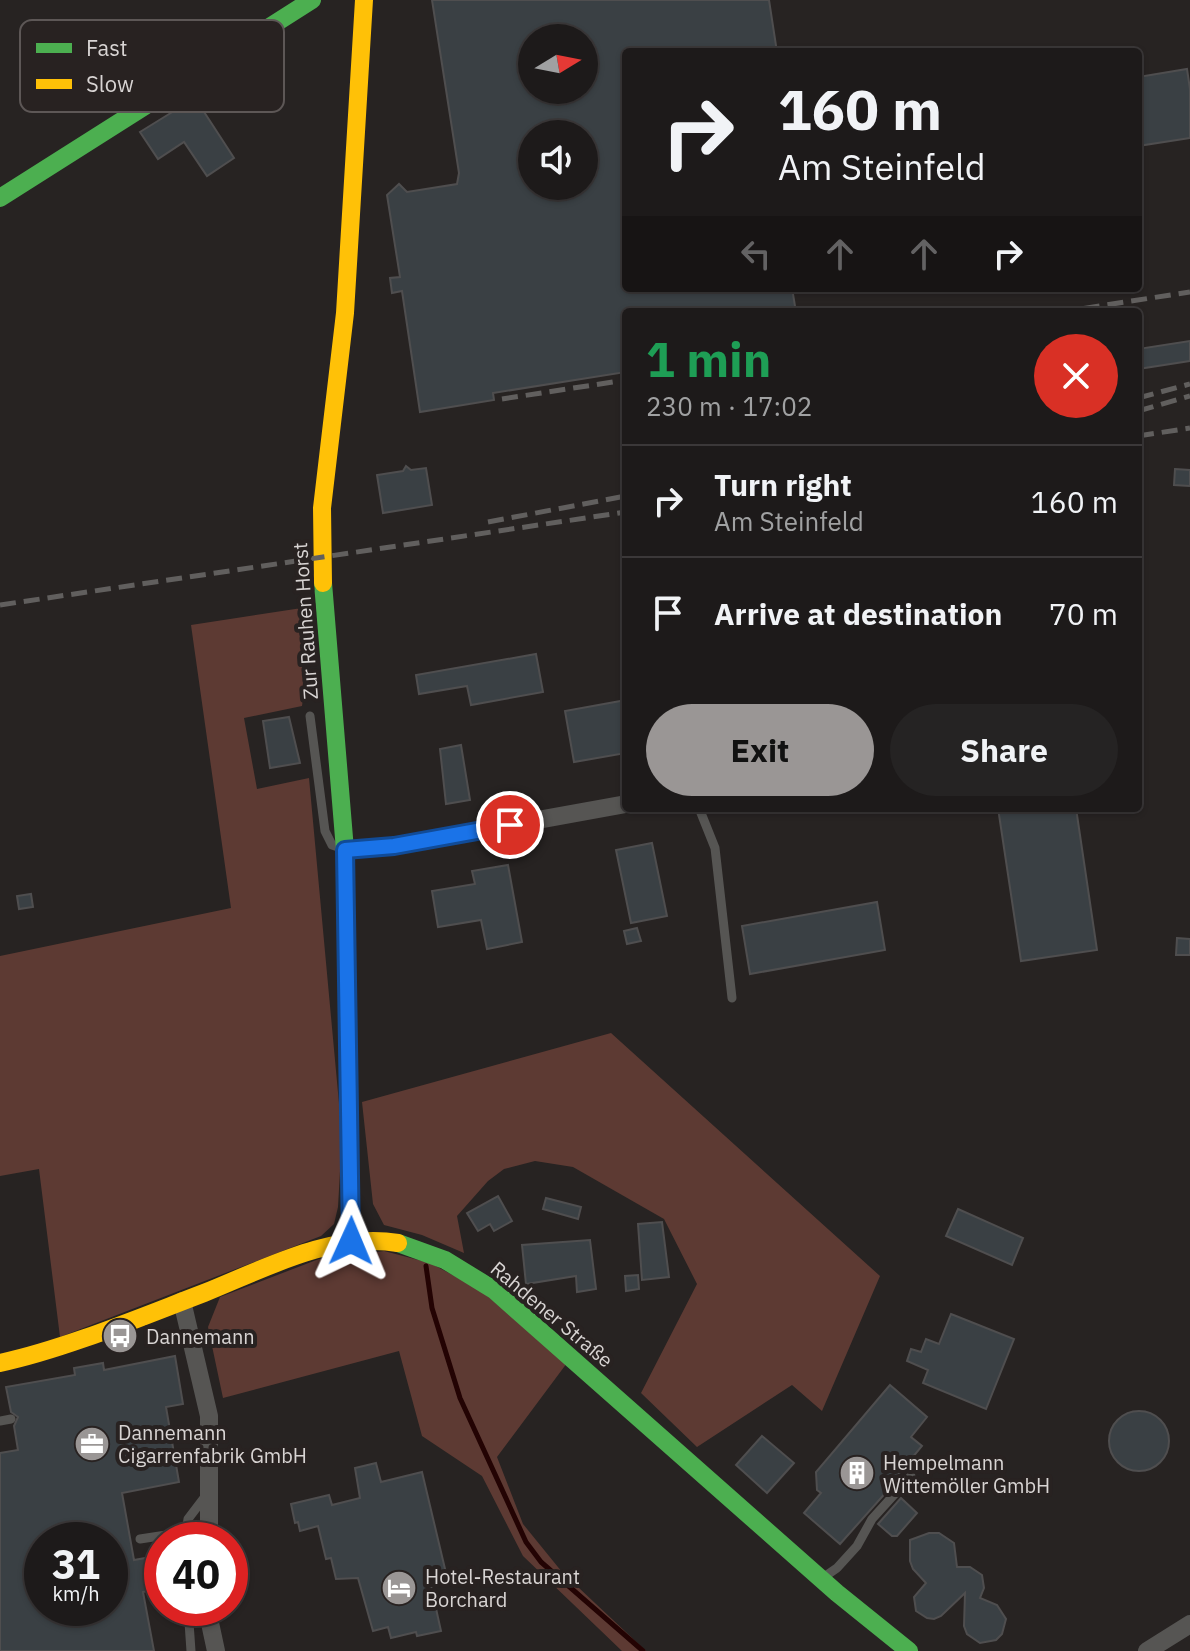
<!DOCTYPE html>
<meta charset="utf-8">
<style>
body{margin:0;font-family:"IBM Plex Sans",sans-serif;background:#252323;color:#f1f3f6;height:100vh;display:flex;flex-direction:column;font-size:30px;white-space:nowrap}
*{box-sizing:border-box;margin:0}
p{font-size:26px;color:#a0a1a2}
.icon{flex:none;width:44px;height:44px;fill:none;stroke:currentColor;stroke-width:2;stroke-linecap:round;stroke-linejoin:round}
.map{position:relative;flex:1;overflow:hidden}
.panel{position:absolute;left:622px;top:308px;width:520px;height:504px;display:flex;flex-direction:column;background:#1d1a1a;border-radius:8px;box-shadow:0 2px 6px #0004,0 0 0 2px #3b3839}
.panel>*{flex:none}
.banner{position:absolute;left:622px;top:48px;width:520px;height:244px;border-radius:8px;box-shadow:0 2px 6px #0004,0 0 0 2px #3b3839;background:#1d1a1a;color:#f1f3f6;overflow:hidden}
.needle{width:52px;rotate:80deg}
.tools{position:absolute;left:518px;top:24px;display:grid;gap:16px}
.tools a{display:grid;place-items:center;width:80px;height:80px;border-radius:50%;background:#1d1a1a;box-shadow:0 2px 6px #0004,0 0 0 2px #3b3839;font-size:40px}
.speed{position:absolute;left:24px;top:1522px;display:flex;gap:16px;font-size:40px;font-weight:700;text-align:center}
.speed>*{display:grid;place-content:center;width:104px;height:104px;border-radius:50%;background:#1d1a1a;box-shadow:0 2px 6px #0004,0 0 0 2px #3b3839;line-height:1}
.speed small{font-size:20px;font-weight:400}
.speed .limit{border:12px solid #d22;background:#fff;color:#111}
.pin{position:absolute;display:grid;place-items:center;width:68px;height:68px;color:#fff;margin:-34px;border:4px solid #fff;border-radius:50%;box-shadow:0 2px 8px #0007}
.me{position:absolute;width:88px;margin:-44px;rotate:1deg;stroke-linejoin:round;filter:drop-shadow(0 0 6px #0008)}
.turn{display:flex;align-items:center;gap:28px;height:168px;padding:0 24px;font-size:36px}
.turn .icon{width:104px;height:104px;stroke-width:2.5}
.turn b{display:block;font-size:56px;line-height:68px}
.lanes{display:flex;align-items:center;height:76px;padding:0 24px;background:#0003;justify-content:center;gap:40px;direction:ltr}
.lanes .off{opacity:.35}
.round{display:grid;place-items:center;flex:none;width:84px;height:84px;border-radius:42px;background:#252323}
.head{display:flex;align-items:center;justify-content:space-between;height:136px;padding:0 24px}
h1{font-size:48px;font-weight:800;line-height:60px;color:#1e9e55}
.button{display:flex;gap:16px;margin-top:auto;padding:16px 24px}
.button a{flex:1;height:92px;border-radius:48px;background:#9a9695;color:#111;font-size:32px;font-weight:800;line-height:92px;text-align:center}
.button a+a{background:#252323;color:#f1f3f6}
ul{padding:0;list-style:none}
li{display:flex;align-items:center;gap:24px;height:112px;padding:0 24px;border-top:2px solid #3b3839}
li div{flex:1}
li b{display:block;font-size:30px}
li em{font-style:normal}
.map>svg:first-child{display:block}
.green{fill:#5d3a33}
.lines{fill:none;stroke-linecap:round;stroke-linejoin:round}
.stream{stroke:#230303;stroke-width:5}
.building{fill:#3a4044;stroke:#4f4e4f;stroke-width:2;fill-rule:evenodd}
.lane{stroke:#565553;stroke-width:9}
.street{stroke:#565553;stroke-width:18}
.fast{stroke:#4caf50;stroke-width:18}
.slow{stroke:#ffc107;stroke-width:18}
.rail{stroke:#615f5e;stroke-width:5;stroke-dasharray:16 8;stroke-linecap:butt}
.route-casing{stroke:#114b97;stroke-width:20}
.route{stroke:#1a73e8;stroke-width:14}
.labels{text-anchor:middle;dominant-baseline:central;stroke-width:8;stroke-linejoin:round;paint-order:stroke}
.street-label{font-size:20px;fill:#d8d4d3;stroke:#282221}
.poi-label{font-size:20px;fill:#d8d4d3;stroke:#282221;text-anchor:start}
.key{fill:#282221;stroke:#5d5756;stroke-width:2}
.key-label{font-size:22px;fill:#d8d4d3}
</style>
<div class="map">
<svg width="1190" height="1651" viewBox="0 0 1190 1651">
<rect width="100%" height="100%" fill="#272322"/>
<!-- green -->
<g class="green">
<polygon points="315,606 302,706 244,718 257,789 309,778 342,1136 338,1207 334,1224 321,1236 60,1337 39,1169 0,1176 0,956 231,908 191,625"/>
<polygon points="611,1033 880,1276 822,1411 792,1385 697,1447 641,1393 697,1284 664,1219 573,1167 535,1161 504,1169 488,1181 457,1216 464,1253 422,1235 384,1225 373,1204 362,1102"/>
<polygon points="384,1251 430,1263 479,1289 567,1363 497,1457 523,1524 562,1572 646,1651 622,1651 523,1556 482,1476 422,1436 399,1351 223,1398 208,1327 220,1297 319,1259"/>
</g>
<g class="lines">
<!-- stream -->
<polyline class="stream" points="426,1266 432,1308 460,1398 526,1542 541,1562 643,1651"/>
</g>
<!-- building -->
<g class="building">
<path d="M432,0H769L777,52H626V288H792L796,312H626V372L493,393L494,400L420,412L402,291L392,293L390,278L400,277L387,195L399,184L407,192L457,184L459,173ZM532,38H584V90H532ZM532,134H584V186H532Z"/>
<polygon points="1187,69 1190,89 1190,138 1138,146 1138,77"/>
<polygon points="195,98 234,158 207,176 184,142 158,159 140,132"/>
<polygon points="1190,341 1190,361 1138,369 1138,349"/>
<polygon points="406,466 411,470 426,468 432,505 383,513 377,475 403,471"/>
<polygon points="1175,469 1190,470 1190,486 1174,485"/>
<polygon points="536,654 543,692 471,705 467,686 419,694 416,675"/>
<polygon points="626,700 626,753 574,762 565,711"/>
<polygon points="289,717 300,763 270,768 263,721"/>
<polygon points="461,745 470,800 446,804 440,749"/>
<polygon points="998,808 1076,808 1097,950 1021,961"/>
<polygon points="652,843 667,916 631,923 616,850"/>
<polygon points="508,865 522,942 487,949 481,920 438,927 432,891 475,884 472,871"/>
<polygon points="31,894 33,907 19,909 17,896"/>
<polygon points="877,902 885,950 750,974 742,926"/>
<polygon points="637,928 641,941 627,944 624,931"/>
<polygon points="1177,938 1190,939 1190,955 1176,955"/>
<polygon points="498,1196 512,1221 494,1231 490,1224 478,1231 467,1213"/>
<polygon points="546,1198 581,1207 578,1219 543,1209"/>
<polygon points="958,1209 1023,1238 1012,1265 946,1236"/>
<polygon points="662,1222 669,1277 642,1280 638,1224"/>
<polygon points="590,1240 596,1289 577,1292 576,1276 526,1284 522,1245"/>
<polygon points="638,1275 639,1289 626,1291 625,1276"/>
<polygon points="951,1314 1014,1339 986,1409 923,1383 928,1370 907,1361 911,1349 921,1352 926,1339 939,1344"/>
<path d="M175,1356L183,1404L166,1407L179,1482L122,1493L134,1560L162,1555V1588L143,1592L154,1651H0V1453L18,1450L14,1426L18,1417L11,1412L6,1387L75,1375L74,1368L103,1363L104,1370ZM42,1540H110V1608H42Z"/>
<polygon points="890,1385 927,1417 911,1437 922,1446 888,1487 889,1489 840,1544 804,1513 821,1493 817,1490 816,1472"/>
<circle cx="1139" cy="1441" r="30"/>
<polygon points="762,1436 794,1463 767,1493 736,1465"/>
<polygon points="376,1463 381,1482 422,1472 446,1573 429,1577 441,1631 417,1636 416,1632 391,1638 388,1627 373,1631 358,1578 336,1579 331,1558 326,1559 318,1526 300,1531 298,1522 295,1523 291,1504 329,1495 332,1505 360,1498 355,1468"/>
<polygon points="901,1498 917,1513 897,1536 892,1536 878,1524"/>
<polygon points="929,1533 939,1533 954,1543 957,1567 970,1567 982,1575 984,1588 980,1598 997,1605 1006,1619 1002,1634 996,1640 980,1643 967,1634 964,1626 965,1593 941,1616 934,1619 927,1618 916,1611 914,1597 926,1583 913,1569 910,1561 910,1540"/>
</g>
<g class="lines">
<!-- lane -->
<g class="lane">
<polyline points="310,716 325,831 332,845 344,849"/>
<polyline points="699,808 715,848 732,998"/>
<polyline points="0,1421 11,1419"/>
<polyline points="140,1539 186,1532"/>
<polyline points="185,1540 188,1519 207,1494"/>
<polyline points="824,1577 837,1568 857,1546 872,1519 911,1476"/>
<polyline points="188,1608 191,1651"/>
</g>
<!-- street -->
<g class="street">
<polyline points="345,850 394,846 626,804"/>
<polyline points="182,1301 209,1416 209,1540"/>
<polyline points="209,1608 210,1623 216,1651"/>
<polyline points="1147,1651 1190,1624"/>
</g>
<!-- fast -->
<g class="fast">
<polyline points="0,198 312,0"/>
<polyline points="323,583 345,850 351,1241"/>
<polyline points="398,1243 445,1260 494,1290 837,1593 909,1651"/>
</g>
<!-- slow -->
<g class="slow">
<polyline points="323,583 322,508 345,313 364,0"/>
<path d="M0,1363C65,1349 141,1317 204,1293C264,1269 331,1232 398,1243"/>
</g>
<!-- rail -->
<g class="rail">
<polyline points="1060,312 1190,292"/>
<polyline points="1138,398 1190,384"/>
<polyline points="502,399 626,380"/>
<polyline points="1138,411 1190,396"/>
<polyline points="1138,436 1190,428"/>
<polyline points="488,522 626,496"/>
<polyline points="0,605 626,512"/>
</g>
</g>
<g class="lines">
<defs>
<polyline id="route" points="351,1241 345,850 394,846 510,825"/>
</defs>
<!-- route casing -->
<use href="#route" class="route-casing"/>
<!-- route -->
<use href="#route" class="route"/>
</g>
<!-- icons -->
<defs>
<symbol id="bus-disc" viewBox="-11 -11 22 22"><circle r="9.5" fill="#9a9695" stroke="#282221"/><path d="M-5-6H5V4H4V6H2V4H-2V6H-4V4H-5ZM-3.5-4V0h7V-4ZM-3.5 1.2v1.5H-2V1.2ZM2 1.2v1.5H3.5V1.2Z" fill="#fff"/></symbol>
<symbol id="office-disc" viewBox="-11 -11 22 22"><circle r="9.5" fill="#9a9695" stroke="#282221"/><path d="M-6-3h4V-5.5h4V-3h4V5H-6ZM-1-4.5V-3h2v-1.5ZM-6 0V1H6V0Z" fill="#fff"/></symbol>
<symbol id="building-disc" viewBox="-11 -11 22 22"><circle r="9.5" fill="#9a9695" stroke="#282221"/><path d="M-4-6H4V6H1V3H-1V6H-4ZM-2.5-4.3h1.7v1.8h-1.7ZM.8-4.3h1.7v1.8H.8ZM-2.5-1h1.7V.8h-1.7ZM.8-1h1.7V.8H.8Z" fill="#fff"/></symbol>
<symbol id="hotel-disc" viewBox="-11 -11 22 22"><circle r="9.5" fill="#9a9695" stroke="#282221"/><path d="M-6-4.5h1.5V1H6V5H4.5V3h-9V5H-6ZM-4 0a1.8 1.8 0 1 1 3.6 0ZM.5 0V-2.5h3Q6-2.5 6 0Z" fill="#fff"/></symbol>
</defs>
<g fill-rule="evenodd">
<use href="#bus-disc" x="100" y="1316" width="40" height="40"/>
<use href="#office-disc" x="72" y="1424" width="40" height="40"/>
<use href="#building-disc" x="837" y="1453" width="40" height="40"/>
<use href="#hotel-disc" x="379" y="1568" width="40" height="40"/>
</g>
<g class="labels">
<!-- street labels -->
<g class="street-label">
<text transform="translate(305 621) rotate(-94)">Zur Rauhen Horst</text>
<text transform="translate(552 1314) rotate(40)">Rahdener Straße</text>
</g>
<!-- poi labels -->
<g class="poi-label">
<text x="146" y="1336">Dannemann</text>
<text x="118" y="1432">Dannemann<tspan x="118" dy="23">Cigarrenfabrik GmbH</tspan></text>
<text x="883" y="1462">Hempelmann<tspan x="883" dy="23">Wittemöller GmbH</tspan></text>
<text x="425" y="1576">Hotel-Restaurant<tspan x="425" dy="23">Borchard</tspan></text>
</g>
</g>
<!-- legend -->
<rect x="20" y="20" width="264" height="92" rx="12" class="key"/>
<rect x="36" y="43" width="36" height="10" fill="#4caf50"/>
<rect x="36" y="79" width="36" height="10" fill="#ffc107"/>
<g class="key-label">
<text x="86" y="56">Fast</text>
<text x="86" y="92">Slow</text>
</g>
</svg>
<div class="tools">
<a><svg class="needle" viewBox="-14 -14 28 28"><path d="M0-13l5 13h-10z" fill="#e53935"/><path d="M0 13l5-13h-10z" fill="#a0a1a2"/></svg></a>
<a><svg class="icon" aria-label="sound" viewBox="0 0 24 24"><path d="M4 9h4l5-4v14l-5-4H4zM17 9q2 3 0 6"/></svg></a>
</div>
<div class="speed"><div>31<small>km/h</small></div><div class="limit">40</div></div>
<div class="pin" style="left:510px;top:825px;background:#d93025"><svg class="icon" aria-label="arrive" viewBox="0 0 24 24"><path d="M6 21V4h12l-3 4 3 4H6"/></svg></div>
<svg class="me" style="left:351px;top:1241px" viewBox="-20 -20 40 40"><path d="M0-17L14 15 0 8-14 15z" fill="#1a73e8" stroke="#fff" stroke-width="4"/></svg>
<div class="banner">
<div class="turn"><svg class="icon" aria-label="right" viewBox="0 0 24 24"><path d="M7 20v-9h11M14 6l5 5-5 5"/></svg><div><b>160 m</b>Am Steinfeld</div></div>
<div class="lanes"><svg class="icon off" aria-label="left" viewBox="0 0 24 24"><path d="M17 20v-9H6M10 6l-5 5 5 5"/></svg><svg class="icon off" aria-label="ahead" viewBox="0 0 24 24"><path d="M12 20V5M6 11l6-6 6 6"/></svg><svg class="icon off" aria-label="ahead" viewBox="0 0 24 24"><path d="M12 20V5M6 11l6-6 6 6"/></svg><svg class="icon" aria-label="right" viewBox="0 0 24 24"><path d="M7 20v-9h11M14 6l5 5-5 5"/></svg></div>
</div>
<section class="panel">
<div class="head"><div><h1>1 min</h1><p>230 m · 17:02</p></div><a class="round" style="background:#d93025;color:#fff"><svg class="icon" aria-label="close" viewBox="0 0 24 24"><path d="M6 6l12 12M18 6L6 18"/></svg></a></div>
<ul>
<li><svg class="icon" aria-label="right" viewBox="0 0 24 24"><path d="M7 20v-9h11M14 6l5 5-5 5"/></svg><div><b>Turn right</b><p>Am Steinfeld</p></div><em>160 m</em></li>
<li><svg class="icon" aria-label="arrive" viewBox="0 0 24 24"><path d="M6 21V4h12l-3 4 3 4H6"/></svg><div><b>Arrive at destination</b></div><em>70 m</em></li>
</ul>
<div class="button"><a>Exit</a><a>Share</a></div>
</section>
</div>
